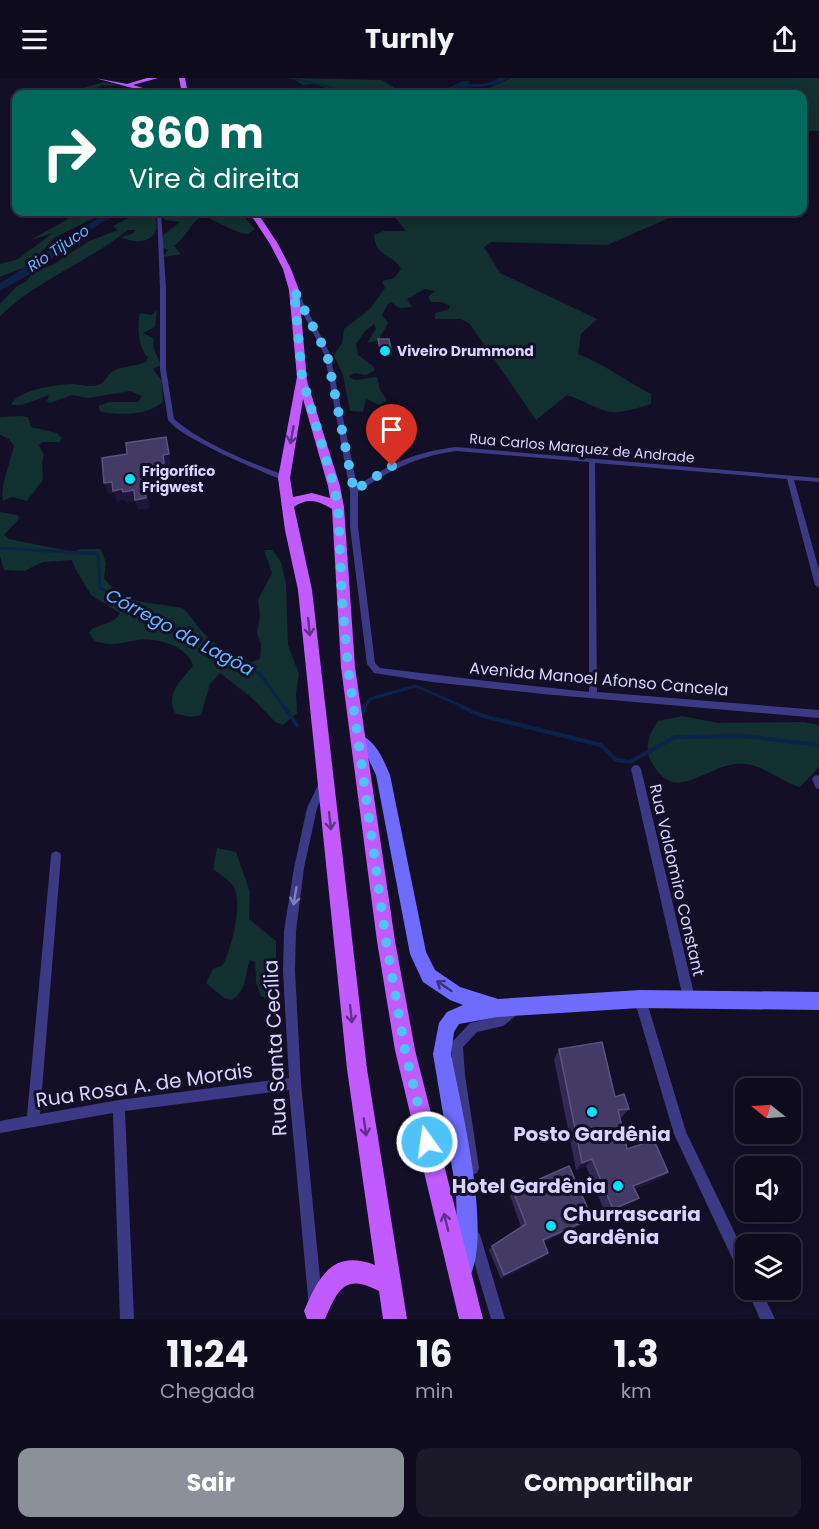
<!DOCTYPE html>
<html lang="pt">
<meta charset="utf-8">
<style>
body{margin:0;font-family:Poppins,sans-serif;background:#1c1929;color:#f1f3f6;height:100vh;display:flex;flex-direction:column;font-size:22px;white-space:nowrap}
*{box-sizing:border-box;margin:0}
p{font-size:20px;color:#9b9ba3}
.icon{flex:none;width:33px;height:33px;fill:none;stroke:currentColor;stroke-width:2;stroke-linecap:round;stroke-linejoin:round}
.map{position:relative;height:1241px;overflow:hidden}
.details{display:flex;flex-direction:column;background:#0e0b1c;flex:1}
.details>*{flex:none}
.top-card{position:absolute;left:12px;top:12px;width:795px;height:126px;border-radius:12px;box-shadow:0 3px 15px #0003,0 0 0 2px #2e2b3b;background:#00695c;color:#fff;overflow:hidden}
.needle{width:39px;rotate:287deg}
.fabs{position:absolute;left:735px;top:1000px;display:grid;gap:12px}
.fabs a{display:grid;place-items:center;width:66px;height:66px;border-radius:12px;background:#0e0b1c;box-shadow:0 3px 15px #0003,0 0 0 2px #2e2b3b;font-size:30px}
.pin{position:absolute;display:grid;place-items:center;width:51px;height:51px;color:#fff;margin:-62px -26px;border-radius:50% 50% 50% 0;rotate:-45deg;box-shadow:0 0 6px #0007}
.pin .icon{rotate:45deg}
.me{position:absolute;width:66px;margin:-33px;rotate:346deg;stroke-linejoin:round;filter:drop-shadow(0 0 4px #0008)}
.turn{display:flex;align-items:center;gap:21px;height:126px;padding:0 18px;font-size:27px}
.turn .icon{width:78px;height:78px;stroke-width:2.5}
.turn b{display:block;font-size:42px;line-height:51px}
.eta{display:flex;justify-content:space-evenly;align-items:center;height:102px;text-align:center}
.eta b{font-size:36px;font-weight:700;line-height:42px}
.primary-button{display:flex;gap:12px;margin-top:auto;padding:12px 18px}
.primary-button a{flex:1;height:69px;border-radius:12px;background:#8c9099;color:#fff;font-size:24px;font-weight:700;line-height:69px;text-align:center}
.primary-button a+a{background:#1c1929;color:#f1f3f6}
header{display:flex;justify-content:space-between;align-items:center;height:78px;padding:0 18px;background:#0e0b1c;font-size:27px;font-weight:700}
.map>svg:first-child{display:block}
.green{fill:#12302f}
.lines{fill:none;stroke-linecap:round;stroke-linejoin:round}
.stream-far2{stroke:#0c2248;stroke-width:1.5}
.stream-far1{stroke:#0c2248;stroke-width:3}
.stream{stroke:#0c2248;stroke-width:4}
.river{fill:#0c2248;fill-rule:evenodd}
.minor{fill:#3d3a85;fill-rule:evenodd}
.secondary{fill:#6f6bff;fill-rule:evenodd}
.primary{fill:#c25bff;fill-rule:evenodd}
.wall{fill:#312854}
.shaded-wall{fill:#1d163a}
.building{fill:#433a66;stroke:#5a527e;stroke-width:1.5}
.oneway{stroke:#623188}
.oneway2{stroke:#837fbc}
.oneway3{stroke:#38347d}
.route{stroke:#4fc3f7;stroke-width:10;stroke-dasharray:0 18}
.poi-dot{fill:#00e5ff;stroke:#130f26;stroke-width:2}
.labels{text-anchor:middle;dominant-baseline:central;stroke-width:6;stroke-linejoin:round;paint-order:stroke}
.far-poi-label{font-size:14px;font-weight:bold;fill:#d9d4ff;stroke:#130f26;text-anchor:start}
.far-street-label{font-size:14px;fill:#d9d4ff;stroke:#130f26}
.far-water-label{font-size:15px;font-style:italic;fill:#62b6ff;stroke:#130f26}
.street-label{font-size:16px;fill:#d9d4ff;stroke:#130f26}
.water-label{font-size:18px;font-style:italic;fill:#62b6ff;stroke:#130f26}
.near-street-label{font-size:20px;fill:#d9d4ff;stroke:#130f26}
.near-poi-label{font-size:20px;font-weight:bold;fill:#d9d4ff;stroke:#130f26}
</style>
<header><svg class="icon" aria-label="menu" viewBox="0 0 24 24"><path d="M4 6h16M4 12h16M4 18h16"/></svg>Turnly<svg class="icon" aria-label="share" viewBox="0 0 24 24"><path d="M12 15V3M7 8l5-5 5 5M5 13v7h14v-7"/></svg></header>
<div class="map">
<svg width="819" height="1241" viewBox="0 0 819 1241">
<rect width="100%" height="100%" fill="#130f26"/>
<!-- green -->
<g class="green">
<polygon points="292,0 382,2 393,9 398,16 380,16 375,14 359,16 340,15 315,6 303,7"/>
<polygon points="511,0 819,0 819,53 803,53 802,16 476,16"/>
<polygon points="104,4 120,8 102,7 97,10 115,16 52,16 60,11 83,10"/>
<polygon points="80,134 106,134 54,160 30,187 0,199 0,186 18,181 53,155 31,162"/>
<path d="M140,134H153C165,159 144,170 121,159L132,156L135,152H128C88,184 37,202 0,238V226L17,208L27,203L32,195L54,186L89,163L118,152L113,148Z"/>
<path d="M161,134H245L244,139L255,151L248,156C237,156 221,145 209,141L222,134C189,136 196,150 174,168L181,176L163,179L168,172L160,169L163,157L180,144L165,142Z"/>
<path d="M391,134H683L607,167L492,164L484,169L500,195L597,241L581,256L578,276C604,286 626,303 651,316V326C636,330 618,338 603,332C591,328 580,321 567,317L536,342L470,246L461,241H435V235L448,232L450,228L441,224H431L428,219L435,213L425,211L407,221L412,229L399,230L391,224L388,226L382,237L388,245L378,263L367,265L376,250L374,246L366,252L356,266L358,277L373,288L375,292L366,297L354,295L349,299L355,302L377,299L380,312L387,322L380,327L366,321L363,334L350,333L343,297L334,277L342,265L344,251L370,231L385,210L382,203L394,200L401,191C392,174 376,181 374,157L384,153H406Z"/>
<path d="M157,232L155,249L143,255L153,260L154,271L161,287L153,291L162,303L163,324C146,338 122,337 101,334L99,331V328L109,324H138L142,318L130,313L88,320L72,317L50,325L47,323L49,317L22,327H11C17,312 55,307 70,306C80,306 89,310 98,307C106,305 107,295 115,292C125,288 136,288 146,284L148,279C138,270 137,248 140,235L152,237Z"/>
<path d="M22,338L28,339L31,349L57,355L62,360L59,364H42L39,367L44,377L42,384L43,402L27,423L12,419L3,423C0,408 10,385 14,368L9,361L0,357V339Z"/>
<path d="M0,434L18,437L19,441L4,457L9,461L74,474L80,471H101L106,485L104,500C126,529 149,523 182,530C191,536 193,544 200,551C214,566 232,580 252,584L260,581L261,566L257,555L260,538L258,522L272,495L264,472H272L281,484L286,505L288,567L299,596L296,615L297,635L283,647L275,644L252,620L220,595L210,606L201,637L192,639L176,636C164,617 181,602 193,588C187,566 152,558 132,563C118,566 109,568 95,563L89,554C99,544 113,548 120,535L91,517L75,490L72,482L43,484L24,493L4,492L0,478Z"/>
<path d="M682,638L718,645L804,644L819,647V689L800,709C781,704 766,688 745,686C707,682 675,733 650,681C644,668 650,654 658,643Z"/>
<path d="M217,770L236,774L250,814L249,841L276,863V906L267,921L261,918L256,904L255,884L250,882C244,897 248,913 231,922L224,920L206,905L213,891L223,887C231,870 243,828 234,809C230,802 219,796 213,791Z"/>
</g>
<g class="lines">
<!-- stream-far2 -->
<polyline class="stream-far2" points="291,0 360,16"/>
<!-- stream-far1 -->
<g class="stream-far1">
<polyline points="0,470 98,476 100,510 260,596 285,630"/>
<polyline points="364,630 370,621 416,608 466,630"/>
</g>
<!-- stream -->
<g class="stream">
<polyline points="284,629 297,647"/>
<polyline points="462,629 483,638 601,667 616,682 630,684 675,659 744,658 819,667"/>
<polyline points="361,636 365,629"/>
</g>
<!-- river -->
<g class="river">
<path d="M499,0H509C492,11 476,8 458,11C449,13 444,17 435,16L463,3H469V6H484Z"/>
<path d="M111,134H123L99,146L37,192L0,213V205C38,183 71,152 111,134Z"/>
</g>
<!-- minor -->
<g class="minor">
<path d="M157,134H161L166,210V291L174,341C200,364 254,387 287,398V402H284L272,398L222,376L188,358L176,350L168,342L160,291V210Z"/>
<path d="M295,212L298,214L330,276L357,408C391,385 415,374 456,369L819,400V404L794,402L819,492V510L815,507L787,401L595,385L597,614L819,632V640L543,616L432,604L374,595L367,586L350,449V413L329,300L324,276L292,214ZM456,373L589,384V614L487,603L380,590L375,585L358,449V414C392,391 415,379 456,373Z"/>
<polygon points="636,687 639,688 641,691 695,920 693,924 689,926 685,924 683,920 631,691 633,688"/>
<polygon points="817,697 819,698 819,711 816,710 812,701 814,698"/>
<polygon points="323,702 326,703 328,706 317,730 304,790 296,853 295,893 301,1005 324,1241 310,1241 289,1012 125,1033 134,1241 120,1241 113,1035 0,1055 0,1043 27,1038 51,778 52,775 56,773 60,775 61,778 40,1036 119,1022 289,1000 283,893 284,853 294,790 307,730 320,703"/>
<polygon points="640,915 644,917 646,921 686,1054 746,1178 746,1201 741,1199 674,1056 634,921 636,917"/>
<polygon points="514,926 518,928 520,932 518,936 503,948 477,954 463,969 465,997 479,1090 477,1095 472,1097 467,1095 465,1090 453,997 451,967 453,963 470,945 496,939"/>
<polygon points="474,1153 479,1155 481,1160 505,1241 491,1241 467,1160 469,1155"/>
<polygon points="747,1212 761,1212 775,1241 760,1241"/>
</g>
<!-- secondary -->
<path class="secondary" d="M358,656C376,662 383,681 390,697L426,874L435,892L460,909L498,921L640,912L819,914V932L640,930L498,939L459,946L454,954L451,976C461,1029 491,1148 471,1196L464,1199L457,1196L454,1189L457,1157L456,1113L433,976L439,945L447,934L463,927L450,922L423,904L410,876L376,697L368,680L351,662L353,658Z"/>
<!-- primary -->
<g class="primary">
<polygon points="95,0 127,6 147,0 158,0 133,7 163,16 155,16"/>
<polygon points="179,0 185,0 188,16 182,16"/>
<path d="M249,134H257L278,166L291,191L299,212L307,303L340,408L344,429L355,589L395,863L415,972L483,1241H459L395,972L377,863L341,589L332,431C319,423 307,419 294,429L312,512L367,991L407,1241H383L379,1213C345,1195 338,1211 325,1241H307L304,1233C319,1198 333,1171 375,1187L347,991L298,512L285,452L278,400L297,299L289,212L283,191L270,166ZM303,321L328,408L330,420L312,415L293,419L290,400Z"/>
</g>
</g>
<!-- wall -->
<g class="wall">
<polygon points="378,261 391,270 391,277 380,278"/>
<polygon points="559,971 629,1031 621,1040 620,1040 627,1071 668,1094 659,1101 635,1111 639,1120 631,1126 606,1137 586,1088 576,1092 554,981"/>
<polygon points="513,1113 592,1140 586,1145 544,1164 544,1179 501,1201 489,1172 492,1168 521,1149 510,1118"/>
</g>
<!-- shaded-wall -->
<g class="shaded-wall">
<polygon points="166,359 171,387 166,388 167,396 154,398 152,409 147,410 149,430 138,432 135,423 126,425 125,422 117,423 114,415 108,416 104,405 112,404 122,411 134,412 151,388 163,377"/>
<polygon points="592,1081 586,1088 576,1092 582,1085"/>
<polygon points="668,1094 659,1101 626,1114 633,1108"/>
<polygon points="639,1120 631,1126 606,1137 613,1131"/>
<polygon points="592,1140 586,1145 539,1167 543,1162"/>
<polygon points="548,1175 544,1179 501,1201 504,1197"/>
</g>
<!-- building -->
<g class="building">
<polygon points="378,261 389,261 391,270 380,271"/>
<polygon points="166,359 169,376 163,377 164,385 151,388 149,398 144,399 146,420 135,422 134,412 123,414 122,411 113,413 112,404 104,405 102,380 127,376 126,365"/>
<polygon points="602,964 615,1019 624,1016 629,1031 618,1032 627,1071 654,1062 668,1094 633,1108 639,1120 613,1131 592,1081 582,1085 559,971"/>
<polygon points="569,1088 592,1140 543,1162 548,1175 504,1197 492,1168 526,1146 513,1113"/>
</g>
<!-- one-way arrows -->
<defs><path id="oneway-shaft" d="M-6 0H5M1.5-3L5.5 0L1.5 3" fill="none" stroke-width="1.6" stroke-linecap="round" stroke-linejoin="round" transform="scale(1.5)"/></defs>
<g class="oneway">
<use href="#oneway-shaft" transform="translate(292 357) rotate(100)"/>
<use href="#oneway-shaft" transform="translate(309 549) rotate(84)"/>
<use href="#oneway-shaft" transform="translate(330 743) rotate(84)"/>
<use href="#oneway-shaft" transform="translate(351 936) rotate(84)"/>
<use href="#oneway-shaft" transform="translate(365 1049) rotate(82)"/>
<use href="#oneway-shaft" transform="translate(446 1144) rotate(-104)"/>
</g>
<use class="oneway2" href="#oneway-shaft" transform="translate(295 818) rotate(99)"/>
<use class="oneway3" href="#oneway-shaft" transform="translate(444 908) rotate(-146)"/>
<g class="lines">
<!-- route -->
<polyline class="route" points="392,388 354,413 327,276 294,212 302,299 334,408 338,429 342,521 348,589 386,863 405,972 427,1064"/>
</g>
<!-- markers -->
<g class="poi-dot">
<circle cx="385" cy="273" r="6"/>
<circle cx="130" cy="401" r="6"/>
<circle cx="592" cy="1034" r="6"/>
<circle cx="618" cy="1108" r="6"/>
<circle cx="551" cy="1148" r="6"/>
</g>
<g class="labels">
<!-- far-poi labels -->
<g class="far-poi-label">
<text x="397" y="273">Viveiro Drummond</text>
<text x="142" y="393">Frigorífico<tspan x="142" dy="16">Frigwest</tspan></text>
</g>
<!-- far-street labels -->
<g class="far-street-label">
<text transform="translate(582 370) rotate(5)">Rua Carlos Marquez de Andrade</text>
</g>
<!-- far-water labels -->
<g class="far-water-label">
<text transform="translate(58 170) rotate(-34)">Rio Tijuco</text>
</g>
<!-- street labels -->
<g class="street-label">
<text transform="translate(599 601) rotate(5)">Avenida Manoel Afonso Cancela</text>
<text transform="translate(677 802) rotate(77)">Rua Valdomiro Constant</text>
</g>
<!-- water labels -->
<g class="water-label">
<text transform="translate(180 554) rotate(28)">Córrego da Lagôa</text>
</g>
<!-- near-street labels -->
<g class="near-street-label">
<text transform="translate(275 970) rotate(-93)">Rua Santa Cecília</text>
<text transform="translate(144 1007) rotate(-8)">Rua Rosa A. de Morais</text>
</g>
<!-- near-poi labels -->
<g class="near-poi-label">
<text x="592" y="1056">Posto Gardênia</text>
<text x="606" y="1108" text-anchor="end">Hotel Gardênia</text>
<text x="563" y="1136" text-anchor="start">Churrascaria<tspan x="563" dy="23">Gardênia</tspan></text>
</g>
</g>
</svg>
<div class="fabs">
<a><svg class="needle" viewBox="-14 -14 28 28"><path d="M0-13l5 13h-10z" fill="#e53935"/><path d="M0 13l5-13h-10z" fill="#9b9ba3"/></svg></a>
<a><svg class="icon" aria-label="sound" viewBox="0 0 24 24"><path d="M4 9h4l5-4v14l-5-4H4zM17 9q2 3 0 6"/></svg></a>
<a><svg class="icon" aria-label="layers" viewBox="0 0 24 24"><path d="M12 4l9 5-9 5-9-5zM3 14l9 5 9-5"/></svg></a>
</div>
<div class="pin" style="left:392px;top:388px;background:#d93025"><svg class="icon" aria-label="arrive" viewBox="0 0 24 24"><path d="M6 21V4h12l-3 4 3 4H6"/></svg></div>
<svg class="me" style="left:427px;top:1064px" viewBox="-20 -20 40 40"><circle r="17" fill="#4fc3f7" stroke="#fff" stroke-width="3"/><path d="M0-11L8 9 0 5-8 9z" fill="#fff"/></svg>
<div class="top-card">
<div class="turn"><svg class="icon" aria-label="right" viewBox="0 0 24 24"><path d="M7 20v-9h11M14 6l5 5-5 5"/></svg><div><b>860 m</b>Vire à direita</div></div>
</div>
</div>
<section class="details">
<div class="eta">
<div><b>11:24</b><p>Chegada</p></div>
<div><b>16</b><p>min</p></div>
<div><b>1.3</b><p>km</p></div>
</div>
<div class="primary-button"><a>Sair</a><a>Compartilhar</a></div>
</section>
